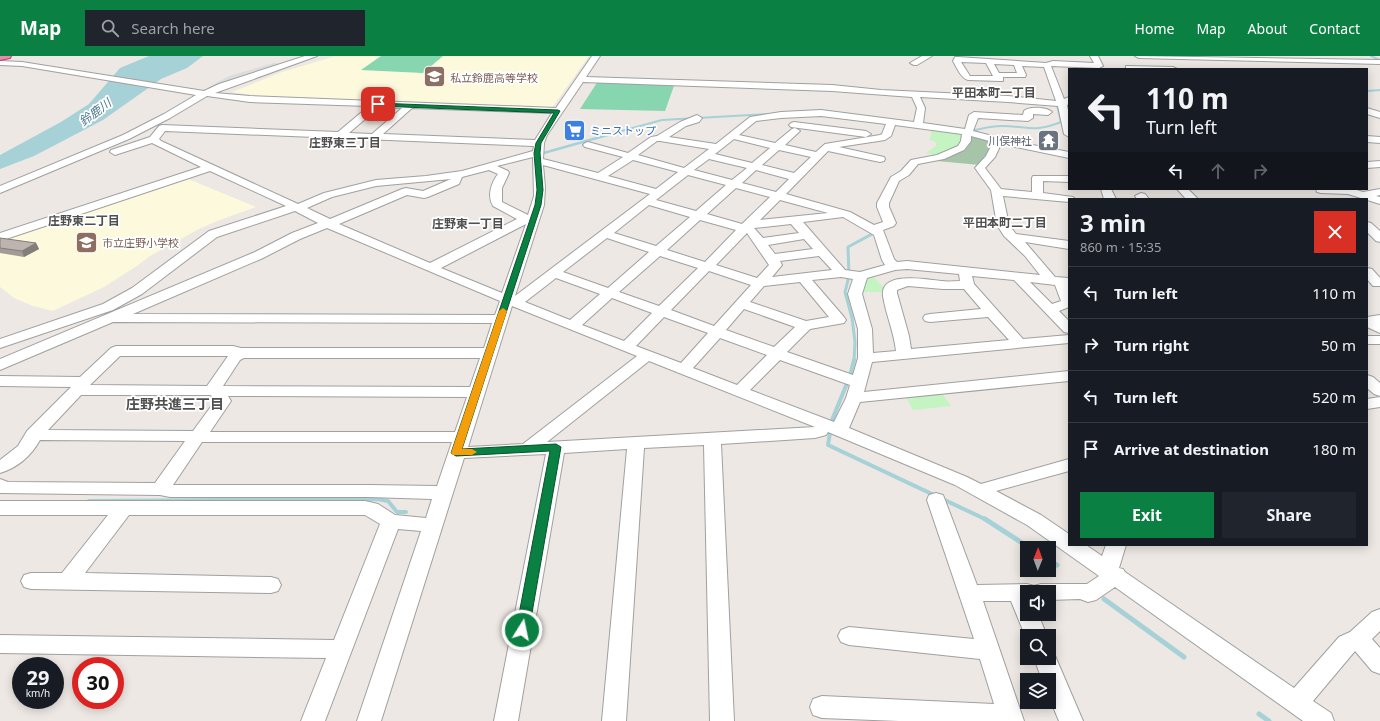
<!DOCTYPE html>
<meta charset="utf-8">
<style>
body{margin:0;font-family:"Noto Sans","Noto Sans JP",sans-serif;background:#20242c;color:#f1f3f6;height:100vh;display:flex;flex-direction:column;font-size:15px;white-space:nowrap}
*{box-sizing:border-box;margin:0}
p{font-size:13px;color:#9ea1a6}
.icon{flex:none;width:22px;height:22px;fill:none;stroke:currentColor;stroke-width:2;stroke-linecap:round;stroke-linejoin:round}
.map{position:relative;flex:1;overflow:hidden}
.panel{position:absolute;left:1068px;top:142px;width:300px;height:348px;display:flex;flex-direction:column;background:#171b24;border-radius:0px;box-shadow:0 2px 10px #0003}
.panel>*{flex:none}
.hud{position:absolute;left:1068px;top:12px;width:300px;height:122px;border-radius:0px;box-shadow:0 2px 10px #0003;background:#171b24;color:#f1f3f6;overflow:hidden}
.needle{width:26px;rotate:1deg}
.fabs{position:absolute;left:1020px;top:485px;display:grid;gap:8px}
.fabs a{display:grid;place-items:center;width:36px;height:36px;border-radius:0px;background:#171b24;box-shadow:0 2px 10px #0003;font-size:20px}
.speed{position:absolute;left:12px;top:601px;display:flex;gap:8px;font-size:20px;font-weight:700;text-align:center}
.speed>*{display:grid;place-content:center;width:52px;height:52px;border-radius:50%;background:#171b24;box-shadow:0 2px 10px #0003;line-height:1}
.speed small{font-size:10px;font-weight:400}
.speed .limit{border:6px solid #d22;background:#fff;color:#111}
.pin{position:absolute;display:grid;place-items:center;width:34px;height:34px;color:#fff;margin:-17px;border-radius:8px;box-shadow:0 2px 6px #0006}
.me{position:absolute;width:44px;margin:-22px;rotate:10deg;stroke-linejoin:round;filter:drop-shadow(0 0 3px #0008)}
.turn{display:flex;align-items:center;gap:14px;height:84px;padding:0 12px;font-size:18px}
.turn .icon{width:52px;height:52px;stroke-width:2.5}
.turn b{display:block;font-size:28px;line-height:34px}
.lanes{display:flex;align-items:center;height:38px;padding:0 12px;background:#0003;justify-content:center;gap:20px;direction:ltr}
.lanes .off{opacity:.35}
.round{display:grid;place-items:center;flex:none;width:42px;height:42px;border-radius:0px;background:#20242c}
.headline{display:flex;align-items:center;justify-content:space-between;height:68px;padding:0 12px}
h1{font-size:24px;font-weight:700;line-height:30px}
.action{display:flex;gap:8px;margin-top:auto;padding:8px 12px}
.action a{flex:1;height:46px;border-radius:0px;background:#0b8043;color:#fff;font-size:16px;font-weight:700;line-height:46px;text-align:center}
.action a+a{background:#20242c;color:#f1f3f6}
ul{padding:0;list-style:none}
li{display:flex;align-items:center;gap:12px;height:52px;padding:0 12px;border-top:1px solid #363941}
li div{flex:1}
li b{display:block;font-size:15px}
li em{font-style:normal}
header{display:flex;align-items:center;gap:24px;box-sizing:border-box;height:56px;padding:0 20px;background:#0b8043;color:#fff}
header strong{font-size:19px}
nav{display:flex;gap:22px;margin-inline-start:auto;font-size:14px}
.search{width:280px;height:36px;background:#20242c;display:flex;align-items:center;gap:10px;box-sizing:border-box;padding:0 14px;border-radius:0px;color:#9ea1a6;font-size:15px}
.map>svg:first-child{display:block}
.education{fill:#fcf9dd}
.cemetery{fill:#a6c4a7}
.park{fill:#c4f4c2}
.pitch{fill:#87d6af}
.parking{fill:#dcdcdc}
.water{fill:#a6d1d7}
.lines{fill:none;stroke-linecap:round;stroke-linejoin:round}
.stream-far4{stroke:#a6d1d7;stroke-width:2}
.stream-far3{stroke:#a6d1d7;stroke-width:2.5}
.stream-far2{stroke:#a6d1d7;stroke-width:3}
.stream-far1{stroke:#a6d1d7;stroke-width:4}
.stream{stroke:#a6d1d7;stroke-width:5}
.minor-casing{stroke:#a0a0a0;stroke-width:2}
.highway-casing{stroke:#c93275;stroke-width:2}
.minor{fill:#fff;fill-rule:evenodd}
.highway{fill:#df90a7;fill-rule:evenodd}
.wall{fill:#a39b97}
.shaded-wall{fill:#847e7b}
.building{fill:#bdb4b0;stroke:#847e7b}
.route{fill:#0b8043;stroke:#07532c}
.slow{fill:#f59e0b}
.labels{text-anchor:middle;dominant-baseline:central;stroke-width:3.5;stroke-linejoin:round;paint-order:stroke}
.far-education-label{font-size:11px;fill:#785e54;stroke:#fff;text-anchor:start}
.far-shop-label{font-size:11px;fill:#366cbe;stroke:#fff;text-anchor:start}
.far-worship-label{font-size:11px;fill:#5b616d;stroke:#fff;text-anchor:end}
.far-neighbourhood-label{font-size:12px;font-weight:bold;fill:#4f4f4f;stroke:#fff}
.far-water-label{font-size:12px;font-style:italic;fill:#4b7895;stroke:#fff}
.neighbourhood-label{font-size:14px;font-weight:bold;fill:#4f4f4f;stroke:#fff}
</style>
<header>
<strong>Map</strong>
<div class="search"><svg class="icon" aria-label="search" viewBox="0 0 24 24"><circle cx="10" cy="10" r="6"/><path d="M15 15l6 6"/></svg>Search here</div>
<nav><a>Home</a><a>Map</a><a>About</a><a>Contact</a></nav>
</header>
<div class="map">
<svg width="1380" height="665" viewBox="0 0 1380 665">
<rect width="100%" height="100%" fill="#ede8e3"/>
<!-- education -->
<g class="education">
<polygon points="336,0 589,0 554,49 550,52 260,40 232,36 282,16"/>
<polygon points="186,122 256,151 217,165 199,173 150,200 137,210 104,231 53,255 33,250 14,242 0,231 0,183"/>
</g>
<!-- cemetery -->
<polygon class="cemetery" points="973,79 994,85 987,101 980,109 937,105 947,102 956,96 965,94 972,83"/>
<!-- park -->
<g class="park">
<polygon points="932,72 965,77 959,91 940,100 926,97 936,90 936,86 930,84"/>
<polygon points="873,220 885,233 885,236 860,236 864,223"/>
<polygon points="941,336 951,350 913,354 905,339"/>
</g>
<!-- pitch -->
<g class="pitch">
<polygon points="381,0 443,0 423,17 361,14"/>
<polygon points="598,25 675,27 665,55 580,53"/>
</g>
<!-- parking -->
<polygon class="parking" points="274,7 282,8 214,32 207,32 229,20"/>
<!-- water -->
<polygon class="water" points="149,0 203,0 187,12 161,23 103,64 34,100 0,113 0,99 61,66 89,48 120,12"/>
<g class="lines">
<!-- stream-far4 -->
<g class="stream-far4">
<polyline points="1371,0 1380,4"/>
<polyline points="1367,35 1380,34"/>
<path d="M970,75C981,73 990,70 1002,70C1028,70 1034,77 1061,66L1057,49"/>
<polyline points="607,79 662,64 769,58"/>
</g>
<!-- stream-far3 -->
<g class="stream-far3">
<polyline points="540,98 611,78"/>
<polyline points="870,179 875,176"/>
</g>
<!-- stream-far2 -->
<polyline class="stream-far2" points="854,305 855,286 852,262 845,236 849,220 848,191 872,178"/>
<!-- stream-far1 -->
<g class="stream-far1">
<polyline points="854,304 850,320 832,364 828,389 987,464"/>
<polyline points="89,445 377,443 388,445 397,456 406,456"/>
</g>
<!-- stream -->
<g class="stream">
<polyline points="985,463 1030,492"/>
<polyline points="1049,504 1057,509"/>
<polyline points="1104,543 1184,601"/>
<polyline points="1259,658 1269,665"/>
</g>
<defs>
<g id="minor">
<path d="M305,0H317L215,37L250,40L556,52L592,0H600L586,21L832,29L881,34L1008,40L1056,45L1044,11L1022,10L1026,19L1025,21H1003V25H1000L968,24C961,22 957,12 953,5L955,1H958L1046,7L1053,5L1094,7L1090,0H1098L1103,10L1099,12L1051,10L1064,43L1069,41V48L1067,49L1069,59V81L1064,78L1058,50L1008,46L920,41L925,52L923,67L965,73L969,59L974,56L1023,59L1024,55C1029,50 1047,51 1052,56L1048,59L1033,58V62L1028,65L978,62L973,75L1012,85L1069,96V102L1001,88L995,101L985,112L1001,133L1032,136V122L1033,120H1069V126L1043,125V137L1073,141L1075,143H1069V146L1003,140L1009,169L1016,178L1069,185V193L1025,186L1055,221L1069,222V251L1059,255L1069,265V277L1064,276L1014,224L972,220L974,228L1023,283L1069,279V287L872,306L864,336L1069,315V325L860,346L849,372L967,421L981,428L1069,403V415L996,435L1041,459L1069,478V489H1086L1102,500L1106,489H1126L1119,512L1123,513L1125,516L1294,632L1339,581L1350,576L1372,556L1380,553V575L1372,583L1380,592V618L1372,615L1355,595L1313,645L1331,657L1334,665H1303L1115,531L1096,544L1088,546L1080,543L1049,544V536H1027V558H1038L1047,580H1027V584L1011,545H983L1024,665H899L822,662L813,659L810,651L813,643L822,640L994,648L980,603L849,589L841,586L838,580L841,574L849,571L974,583L927,444L929,439L936,437L943,439L945,444L977,529L1027,528L1034,530L1041,528H1087L1099,520L1027,469L955,429L828,376L826,379L815,382L721,388L734,665H710L704,389L644,392L626,665H602L627,393L564,397L518,665H494L546,398L464,402L381,665H357L421,475L398,473L325,665H301L326,602L0,597V579L334,584L380,468L365,459H129L85,517L271,521L278,523L281,529L278,535L271,537L31,533L24,531L21,525L24,519L31,517H62L108,459H0V445H365L378,448L395,459L426,462L432,443L369,441H170L160,439L0,437V423L8,426L155,427L185,385L40,384C31,400 17,412 0,417V404L18,390L27,375L71,331L0,330V320L80,321L111,292L116,290H233L241,292H484L492,267L113,266L0,314V303L255,196L292,177L318,167L295,155L217,181L142,238L113,254L0,292V283L103,248L132,232L209,175L286,150L210,115L0,185V177L201,111L152,87L115,99L110,96L111,94L150,81L159,70L162,69L338,76L369,50L250,46L207,40L170,62L129,83L0,137V130L123,79L164,58L196,39L22,10L0,9V5L22,6L204,35L219,28ZM961,6L986,7L993,20H970ZM994,8L1014,9L1017,17H999ZM583,26L832,35L912,41L917,52L914,66L821,54L781,56L750,61L716,88L669,81L686,70L699,66L702,62L697,59L680,66L657,80L651,81L628,97L588,86L585,87L583,89L585,91L623,101L598,117L543,103L544,87L547,79ZM379,51L402,52L372,78L349,77ZM412,52L552,57L535,84L383,78ZM821,60L886,68L882,78L880,79L825,88L816,96L785,89L800,75L795,72L792,73L775,87L739,79L756,65L781,62ZM895,69L962,78L961,85L958,90L937,99L911,104L901,115L891,121L877,147V151L883,166L874,169L850,156L786,138L828,95L880,106L884,105L885,103L884,101L839,91L885,84L891,80ZM165,75L534,90L533,95L462,115L426,120L376,124L324,137L298,148L161,85L159,83ZM971,80L993,86L986,100L975,112L991,134L997,169L1004,180L1025,200L1040,219L907,205L897,206L894,203L883,174L894,170L896,167L889,151V147L899,125L909,119L918,108L944,103L964,94L971,85ZM734,83L770,92L752,107L715,98ZM657,85H660L709,93L684,112L638,99ZM779,94L811,101L794,117L762,109ZM533,101L534,140L528,159L502,146V132L509,117L508,115L497,110ZM709,103L747,112L732,124L694,114ZM633,104L678,116L656,133L608,120ZM543,109L650,138L515,240L544,149L545,131ZM489,114L498,118C491,127 487,140 493,150L517,163L430,207L339,168L407,139L424,142L428,141L459,128L462,121ZM756,114L789,123L776,136L742,127ZM688,119L726,129L696,155L656,144ZM451,123L423,135L406,132L402,133L330,163L307,152L332,141L376,130ZM736,132L770,141L742,168L707,158ZM780,144L828,157L760,164ZM649,149L690,161L656,190L614,177ZM843,161L874,179L882,204L885,209L860,216L845,214L803,166ZM700,164L736,174L705,206L667,194ZM526,168L502,237L441,212ZM791,168L799,177L763,182L754,172ZM327,172L500,245L495,259L133,258L263,202L300,183ZM747,177L769,209L757,222L716,209ZM607,182L649,196L608,232L563,216ZM804,183L813,193L775,198L768,189ZM660,200L698,212L659,250L619,236ZM819,200L832,214L772,221L782,209L780,205ZM907,213L959,218L960,225C954,225 948,226 942,225C928,224 880,214 883,240C886,259 894,276 896,295L873,297L872,273L862,238L867,222L895,214ZM709,215L751,229L714,270L671,254ZM841,221L853,223L848,238L858,273V302L853,319L787,296L810,273L844,267L846,264L844,261L812,224ZM556,222L600,238L570,264L525,246ZM800,226L829,261L806,265L750,246L764,230ZM1030,226L1055,229L1061,245L1052,248ZM908,230L943,233H964L981,253L930,258L925,259L923,262L925,265L930,266L988,261L1009,284L911,293L909,280L897,237V234ZM612,242L652,257L624,285L582,269ZM512,250L637,300L523,388L468,391ZM744,253L795,271L774,291L726,274ZM664,261L708,277L681,307L636,290ZM720,282L767,299L737,329L693,312ZM120,300H228L207,330L90,329ZM244,302H480L470,331L223,330L240,304ZM780,304L850,329L846,342L834,366L750,334ZM649,305L815,371L547,386ZM81,339H210L212,340L215,345L193,375L48,374ZM228,340L467,341L455,376H210L231,345ZM202,386H452L437,430L369,429H173Z"/>
<polygon points="922,0 932,0 917,9 914,9 910,7"/>
<polygon points="1135,0 1380,4 1380,8 1139,2"/>
<polygon points="1126,10 1173,11 1177,13 1126,13"/>
<polygon points="1367,52 1380,56 1380,62 1367,58"/>
<polygon points="794,66 866,75 871,78 866,81 791,71 789,69 791,67"/>
<polygon points="1367,80 1380,81 1380,87 1367,86"/>
<polygon points="1380,105 1380,111 1367,112 1367,106"/>
<polygon points="1101,133 1111,133 1116,143 1104,143"/>
<polygon points="1177,133 1188,133 1198,143 1186,143"/>
<polygon points="1316,133 1354,133 1363,136 1380,133 1380,139 1376,140 1380,141 1380,148 1348,138 1321,137 1317,136"/>
<polygon points="1141,137 1145,138 1149,143 1137,143 1135,140"/>
<polygon points="1367,166 1371,167 1380,175 1380,186 1376,185 1367,176"/>
<polygon points="1367,212 1372,213 1380,222 1380,230 1373,230 1367,223"/>
<polygon points="1380,259 1380,277 1367,271 1367,261"/>
<rect x="1367" y="280" width="13" height="8"/>
<polygon points="1367,319 1373,321 1380,327 1380,340 1374,338 1367,332"/>
<polygon points="1380,341 1380,351 1367,353 1367,343"/>
<polygon points="1049,594 1053,595 1083,665 1059,665 1049,641 1049,624 1042,624 1034,602 1049,602"/>
</g>
<polygon id="highway" points="0,0 11,0 10,2 0,4"/>
</defs>
<!-- minor casing -->
<use href="#minor" class="minor-casing"/>
<!-- highway casing -->
<use href="#highway" class="highway-casing"/>
<!-- minor -->
<use href="#minor" class="minor"/>
<!-- highway -->
<use href="#highway" class="highway"/>
</g>
<!-- wall -->
<polygon class="wall" points="0,182 36,187 39,193 24,201 0,197"/>
<!-- shaded-wall -->
<polygon class="shaded-wall" points="36,187 39,193 24,201 22,195"/>
<!-- building -->
<polygon class="building" points="0,182 36,187 22,195 0,192"/>
<!-- route -->
<polygon class="route" points="376,47 558,54 560,55 541,87 540,97 543,134 541,149 462,393 556,388 561,391 529,574 527,577 522,579 518,577 516,574 550,395 456,400 451,397 535,149 537,134 534,97 536,87 554,57 378,50 376,49"/>
<!-- slow -->
<polygon class="slow" points="503,252 507,255 462,393 472,393 477,396 472,399 453,399 451,397 499,255"/>
<!-- icons -->
<defs>
<symbol id="school-square" viewBox="-11 -11 22 22"><rect x="-9" y="-9" width="18" height="18" rx="4" fill="#8d6e63" stroke="#fff"/><path d="M0-5L7-2L0 1L-7-2ZM-4 1L0 2.5L4 1V4Q0 6-4 4Z" fill="#fff"/></symbol>
<symbol id="supermarket-square" viewBox="-11 -11 22 22"><rect x="-9" y="-9" width="18" height="18" rx="4" fill="#3f7fe0" stroke="#fff"/><path d="M-6-5.5h2.5l.6 2H6L4.5 2H-2.5L-4.4-4H-6ZM-1.5 3.2a1.3 1.3 0 1 0 .1 0ZM3 3.2a1.3 1.3 0 1 0 .1 0Z" fill="#fff"/></symbol>
<symbol id="temple-square" viewBox="-11 -11 22 22"><rect x="-9" y="-9" width="18" height="18" rx="4" fill="#6b7280" stroke="#fff"/><path d="M0-6L5-2H3V0L6.5 2.5H4V6H1.5V3h-3V6H-4V2.5H-6.5L-3 0V-2H-5Z" fill="#fff"/></symbol>
</defs>
<g fill-rule="evenodd">
<use href="#school-square" x="422" y="8" width="25" height="25"/>
<use href="#supermarket-square" x="562" y="62" width="25" height="25"/>
<use href="#temple-square" x="1036" y="72" width="25" height="25"/>
<use href="#school-square" x="74" y="174" width="25" height="25"/>
</g>
<g class="labels">
<!-- far-education labels -->
<g class="far-education-label">
<text x="450" y="21">私立鈴鹿高等学校</text>
<text x="102" y="186">市立庄野小学校</text>
</g>
<!-- far-shop labels -->
<g class="far-shop-label">
<text x="590" y="74">ミニストップ</text>
</g>
<!-- far-worship labels -->
<g class="far-worship-label">
<text x="1032" y="84">川俣神社</text>
</g>
<!-- far-neighbourhood labels -->
<g class="far-neighbourhood-label">
<text x="994" y="36">平田本町一丁目</text>
<text x="345" y="86">庄野東三丁目</text>
<text x="84" y="164">庄野東二丁目</text>
<text x="1005" y="166">平田本町二丁目</text>
<text x="468" y="167">庄野東一丁目</text>
</g>
<!-- far-water labels -->
<g class="far-water-label">
<text transform="translate(95 56) rotate(-37)">鈴鹿川</text>
</g>
<!-- neighbourhood labels -->
<g class="neighbourhood-label">
<text x="175" y="347">庄野共進三丁目</text>
</g>
</g>
</svg>
<div class="fabs">
<a><svg class="needle" viewBox="-14 -14 28 28"><path d="M0-13l5 13h-10z" fill="#e53935"/><path d="M0 13l5-13h-10z" fill="#9ea1a6"/></svg></a>
<a><svg class="icon" aria-label="sound" viewBox="0 0 24 24"><path d="M4 9h4l5-4v14l-5-4H4zM17 9q2 3 0 6"/></svg></a>
<a><svg class="icon" aria-label="search" viewBox="0 0 24 24"><circle cx="10" cy="10" r="6"/><path d="M15 15l6 6"/></svg></a>
<a><svg class="icon" aria-label="layers" viewBox="0 0 24 24"><path d="M12 4l9 5-9 5-9-5zM3 14l9 5 9-5"/></svg></a>
</div>
<div class="speed"><div>29<small>km/h</small></div><div class="limit">30</div></div>
<div class="pin" style="left:378px;top:48px;background:#d93025"><svg class="icon" aria-label="arrive" viewBox="0 0 24 24"><path d="M6 21V4h12l-3 4 3 4H6"/></svg></div>
<svg class="me" style="left:522px;top:574px" viewBox="-20 -20 40 40"><circle r="17" fill="#0b8043" stroke="#fff" stroke-width="3"/><path d="M0-11L8 9 0 5-8 9z" fill="#fff"/></svg>
<div class="hud">
<div class="turn"><svg class="icon" aria-label="left" viewBox="0 0 24 24"><path d="M17 20v-9H6M10 6l-5 5 5 5"/></svg><div><b>110 m</b>Turn left</div></div>
<div class="lanes"><svg class="icon" aria-label="left" viewBox="0 0 24 24"><path d="M17 20v-9H6M10 6l-5 5 5 5"/></svg><svg class="icon off" aria-label="ahead" viewBox="0 0 24 24"><path d="M12 20V5M6 11l6-6 6 6"/></svg><svg class="icon off" aria-label="right" viewBox="0 0 24 24"><path d="M7 20v-9h11M14 6l5 5-5 5"/></svg></div>
</div>
<section class="panel">
<div class="headline"><div><h1>3 min</h1><p>860 m · 15:35</p></div><a class="round" style="background:#d93025;color:#fff"><svg class="icon" aria-label="close" viewBox="0 0 24 24"><path d="M6 6l12 12M18 6L6 18"/></svg></a></div>
<ul>
<li><svg class="icon" aria-label="left" viewBox="0 0 24 24"><path d="M17 20v-9H6M10 6l-5 5 5 5"/></svg><div><b>Turn left</b></div><em>110 m</em></li>
<li><svg class="icon" aria-label="right" viewBox="0 0 24 24"><path d="M7 20v-9h11M14 6l5 5-5 5"/></svg><div><b>Turn right</b></div><em>50 m</em></li>
<li><svg class="icon" aria-label="left" viewBox="0 0 24 24"><path d="M17 20v-9H6M10 6l-5 5 5 5"/></svg><div><b>Turn left</b></div><em>520 m</em></li>
<li><svg class="icon" aria-label="arrive" viewBox="0 0 24 24"><path d="M6 21V4h12l-3 4 3 4H6"/></svg><div><b>Arrive at destination</b></div><em>180 m</em></li>
</ul>
<div class="action"><a>Exit</a><a>Share</a></div>
</section>
</div>
